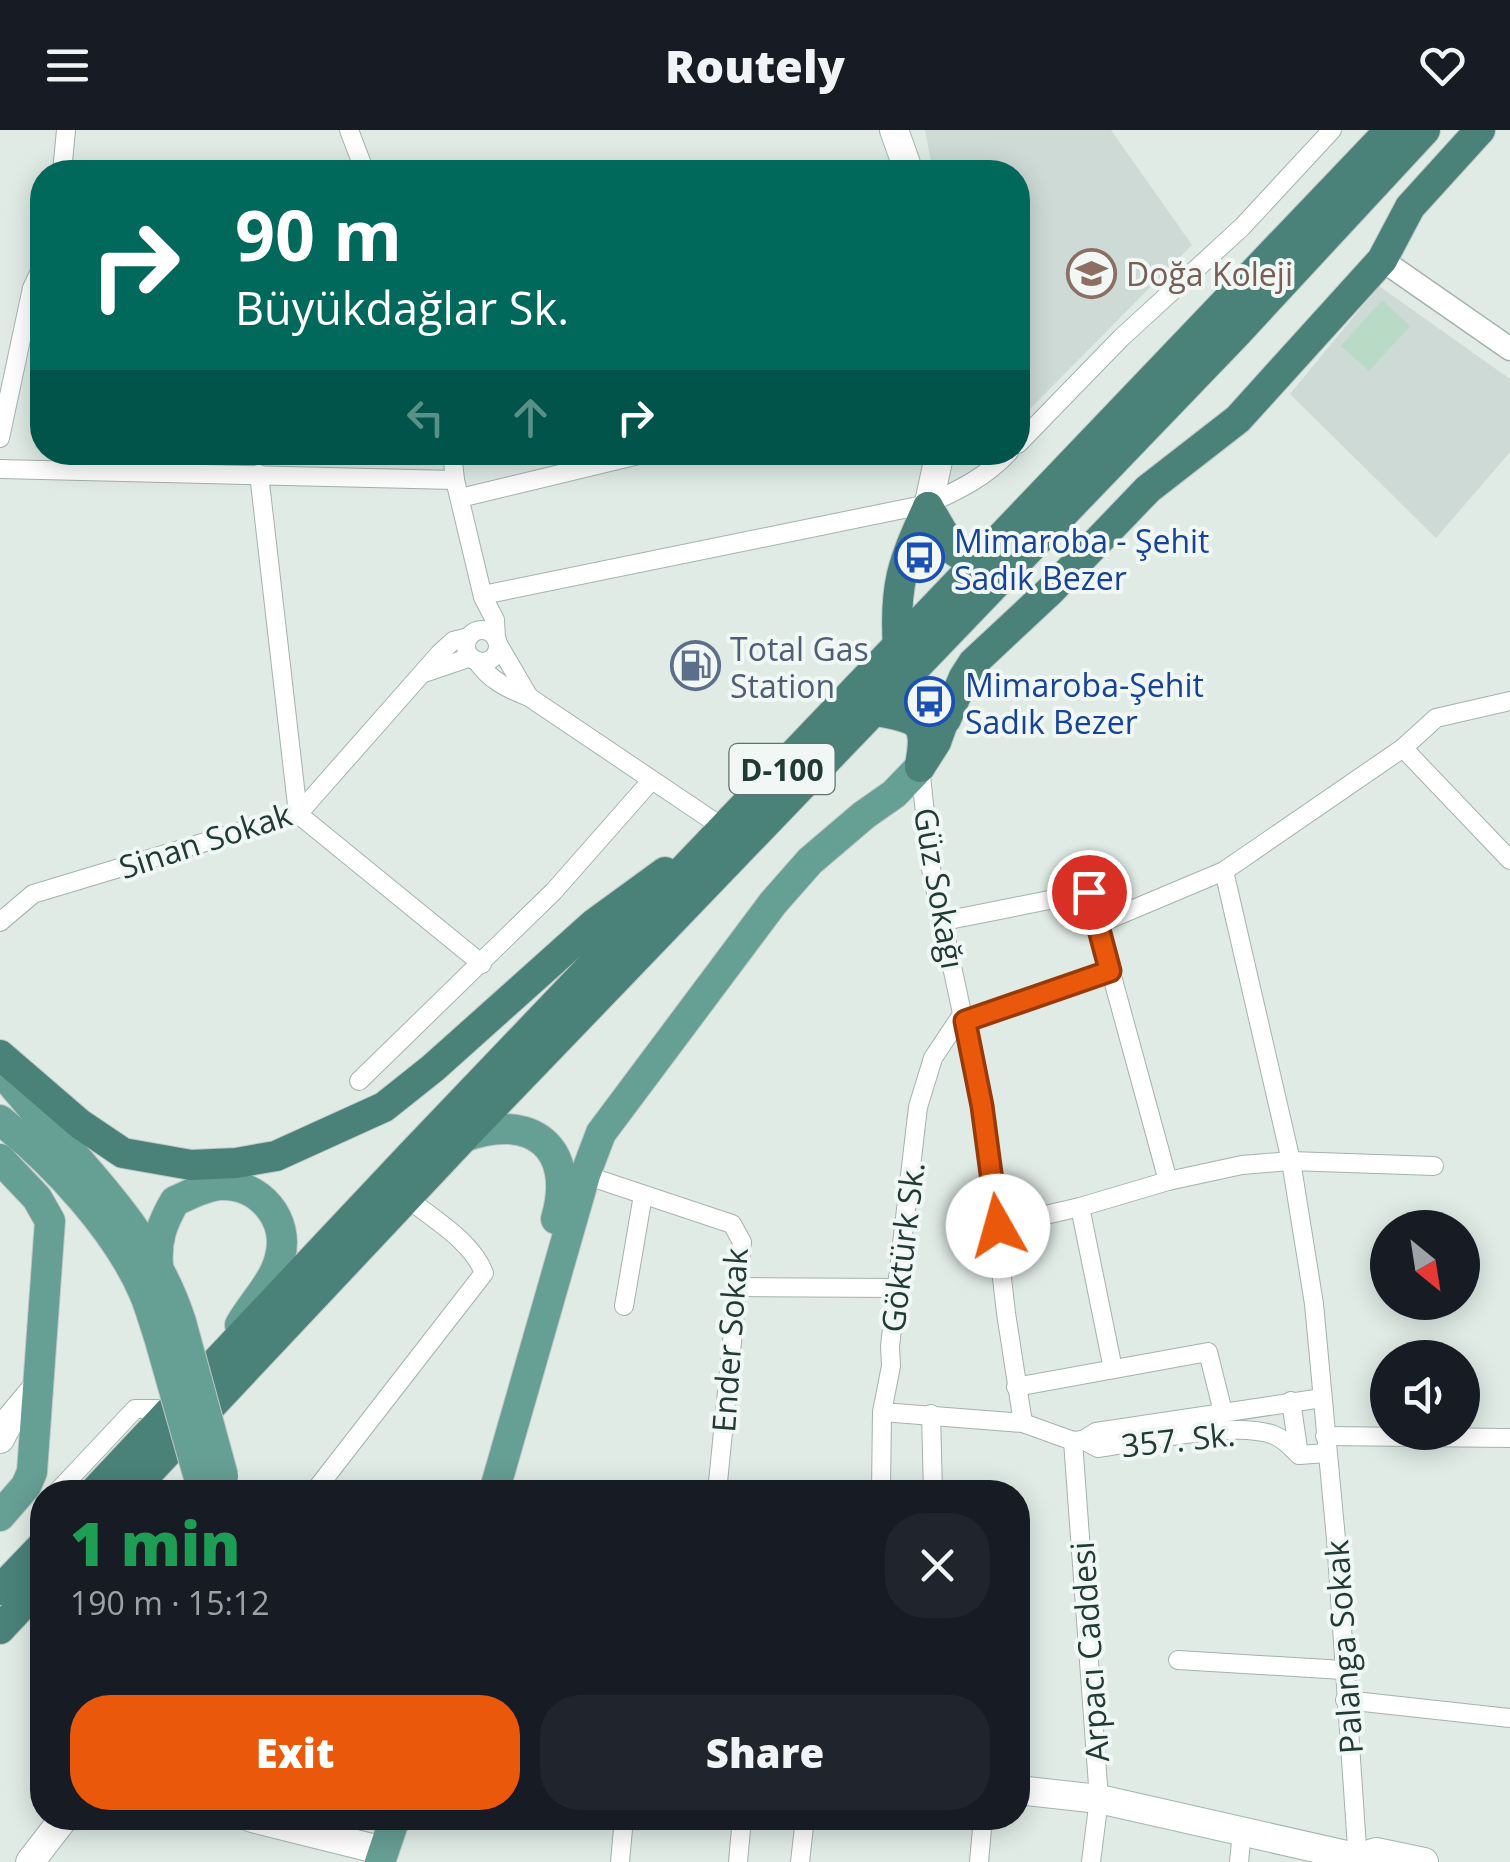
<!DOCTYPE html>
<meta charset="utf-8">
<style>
body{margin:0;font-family:"Open Sans",sans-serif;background:#20242c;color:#f1f3f6;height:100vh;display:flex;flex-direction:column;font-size:38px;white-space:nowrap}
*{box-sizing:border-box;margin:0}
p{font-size:32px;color:#9ea1a6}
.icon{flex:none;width:55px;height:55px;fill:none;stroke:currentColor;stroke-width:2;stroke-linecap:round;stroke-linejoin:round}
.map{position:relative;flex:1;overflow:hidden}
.drawer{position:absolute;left:30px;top:1350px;width:1000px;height:350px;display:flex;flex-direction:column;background:#171b24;border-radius:40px;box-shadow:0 5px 25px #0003}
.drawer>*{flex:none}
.guide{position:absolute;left:30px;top:30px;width:1000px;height:305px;border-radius:40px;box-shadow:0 5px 25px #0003;background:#00695c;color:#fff;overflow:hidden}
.needle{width:65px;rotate:150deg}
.buttons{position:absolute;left:1370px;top:1080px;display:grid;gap:20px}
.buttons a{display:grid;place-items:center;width:110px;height:110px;border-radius:50%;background:#171b24;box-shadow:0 5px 25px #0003;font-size:50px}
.pin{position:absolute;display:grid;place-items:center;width:85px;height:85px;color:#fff;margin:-42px;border:5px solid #fff;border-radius:50%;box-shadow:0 2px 10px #0007}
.me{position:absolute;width:110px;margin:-55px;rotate:353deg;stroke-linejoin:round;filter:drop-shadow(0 0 8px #0008)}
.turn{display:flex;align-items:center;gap:35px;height:210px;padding:0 40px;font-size:45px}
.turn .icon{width:130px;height:130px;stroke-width:2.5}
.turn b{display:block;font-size:70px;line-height:85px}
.lanes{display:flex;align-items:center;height:95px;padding:0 40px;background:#0003;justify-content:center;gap:50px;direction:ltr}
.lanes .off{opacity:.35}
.round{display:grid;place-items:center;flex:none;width:105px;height:105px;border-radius:40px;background:#20242c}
.head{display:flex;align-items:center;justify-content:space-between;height:170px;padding:0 40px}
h1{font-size:60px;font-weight:800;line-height:75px;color:#1e9e55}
.button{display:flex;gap:20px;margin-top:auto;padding:20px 40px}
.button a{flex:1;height:115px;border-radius:40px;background:#ea580c;color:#fff;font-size:40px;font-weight:800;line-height:115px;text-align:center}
.button a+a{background:#20242c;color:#f1f3f6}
header{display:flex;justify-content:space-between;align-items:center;height:130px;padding:0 40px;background:#171b24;font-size:45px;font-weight:800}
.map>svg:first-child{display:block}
.built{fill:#cedad6}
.green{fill:#b9dbc5}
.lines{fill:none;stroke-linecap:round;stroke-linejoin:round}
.minor-casing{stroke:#a3b2ad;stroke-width:20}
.tertiary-casing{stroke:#a3b2ad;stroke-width:25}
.secondary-casing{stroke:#9fb6af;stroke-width:30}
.primary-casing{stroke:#c1c8c6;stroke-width:32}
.trunk-casing{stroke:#c1c8c6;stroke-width:32}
.minor{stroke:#fff;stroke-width:18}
.tertiary{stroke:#fff;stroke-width:22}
.secondary{stroke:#fff;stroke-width:28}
.primary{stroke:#669f94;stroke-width:30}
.trunk{stroke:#4a8279;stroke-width:30}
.primary-bridge-casing{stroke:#c1c8c6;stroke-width:32;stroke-linecap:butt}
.primary-bridge{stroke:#669f94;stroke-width:30}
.route-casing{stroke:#983908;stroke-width:25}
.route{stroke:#ea580c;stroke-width:18}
.labels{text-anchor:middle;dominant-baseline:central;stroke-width:8;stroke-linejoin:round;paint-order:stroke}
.shield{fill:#f0f7f4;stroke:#5f736e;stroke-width:2.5}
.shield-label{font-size:30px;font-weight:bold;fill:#213a35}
.education-label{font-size:32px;fill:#785e54;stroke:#f0f7f4;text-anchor:start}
.transit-label{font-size:32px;fill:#164399;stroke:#f0f7f4;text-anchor:start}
.service-label{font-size:32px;fill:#4e5e75;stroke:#f0f7f4;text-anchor:start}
.street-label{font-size:32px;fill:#213a35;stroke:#f0f7f4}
</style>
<header><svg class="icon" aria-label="menu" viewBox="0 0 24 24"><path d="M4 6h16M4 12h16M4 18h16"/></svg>Routely<svg class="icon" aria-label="heart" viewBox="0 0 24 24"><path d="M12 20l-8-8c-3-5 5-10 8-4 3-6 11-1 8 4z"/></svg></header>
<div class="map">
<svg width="1510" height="1732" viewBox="0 0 1510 1732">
<rect width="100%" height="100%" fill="#e0ebe6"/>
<!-- built -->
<g class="built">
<polygon points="925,0 1111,0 1192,115 1018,291 1018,42 933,42"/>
<polygon points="1379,156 1510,249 1510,322 1436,408 1290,264"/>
</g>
<!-- green -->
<polygon class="green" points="1382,170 1410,196 1369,241 1341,216"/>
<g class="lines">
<defs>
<g id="minor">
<polyline points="349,0 365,42"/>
<polyline points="62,42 66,0"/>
<polyline points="0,308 32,158 42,137"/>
<polyline points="1018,314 1121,208 1242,97 1332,0"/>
<polyline points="452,322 455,350 483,467 495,490 496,509"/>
<polyline points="0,339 455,350"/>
<polyline points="259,344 298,684 482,834"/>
<polyline points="460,368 651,322"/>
<path d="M483,465L928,374C959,360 986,347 1009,322"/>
<circle cx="482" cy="516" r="16"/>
<polyline points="498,514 529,567"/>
<path d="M476,530C489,550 508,559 529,567L725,699"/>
<polyline points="424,543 471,527"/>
<polyline points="1403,618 1436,588 1510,571"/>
<polyline points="920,637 931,739 982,976 1006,1183 1023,1293"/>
<polyline points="1224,741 1291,1031 1314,1174 1336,1409 1358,1732"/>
<polyline points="944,791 1089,762 1168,1051"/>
<polyline points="0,792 33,764 298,684 440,523 453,511 469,507"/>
<polyline points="1098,794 1224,741 1403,618 1510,730"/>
<polyline points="965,891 1111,841"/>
<polyline points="359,951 554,761 650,652"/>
<polyline points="585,1045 732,1094 742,1112 717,1362"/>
<polyline points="1080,1077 1113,1239"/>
<polyline points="998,1096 1080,1077 1168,1051 1242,1035 1291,1031 1434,1036"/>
<polyline points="740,1157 898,1158"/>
<polyline points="624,1176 643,1065"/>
<polyline points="1016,1257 1208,1222 1223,1282"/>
<polyline points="1291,1271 1299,1325"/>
<path d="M882,1282L1023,1293L1073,1311L1083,1310L1098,1318C1143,1312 1234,1290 1274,1305C1284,1309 1291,1317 1299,1325L1327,1323"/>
<polyline points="931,1284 933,1362"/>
<polyline points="1325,1306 1510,1308"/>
<polyline points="1083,1310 1096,1302 1322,1268"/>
<polyline points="1073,1311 1099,1669 1091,1732"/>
<polyline points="57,1362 135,1279 174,1279"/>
<path d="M314,1362L484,1143C472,1111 433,1089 407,1068"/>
<polyline points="881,1362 882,1282 891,1236 890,1216 918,977 933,928 963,883"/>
<polyline points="1178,1530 1343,1540"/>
<polyline points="1345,1570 1510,1588"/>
<polyline points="620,1732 624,1688"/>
<polyline points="738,1732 742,1688"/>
<polyline points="800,1732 805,1688"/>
<polyline points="979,1732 983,1688"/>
<polyline points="1239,1732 1242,1702"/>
</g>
<polyline id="tertiary" points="1382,130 1510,219"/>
<g id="secondary">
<polyline points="894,0 909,42"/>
<polyline points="928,377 940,322"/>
<polyline points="0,1309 10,1290 36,1259"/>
<polyline points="1018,1660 1099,1669 1377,1732"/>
<polyline points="252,1688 372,1718"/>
<polyline points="1360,1727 1376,1722 1424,1732"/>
<polyline points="30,1732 64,1688"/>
</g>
<g id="primary">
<path d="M0,939C64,1021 149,1090 181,1192"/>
<path d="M0,990C53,1031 117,1100 144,1163C150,1177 154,1192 159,1207"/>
<path d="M464,1007C531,982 577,1017 556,1089"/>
<polyline points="0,1029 37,1068 50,1091 32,1342 26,1356 0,1386"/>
<path d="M158,1136C156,1110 162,1093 175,1071C189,1065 205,1056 220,1055C260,1053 290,1090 280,1127C274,1153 252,1173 240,1195"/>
<polyline points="494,1362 585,1045 601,1003 773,773 810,731 864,685 894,664 920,637"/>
<polyline points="380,1732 395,1688"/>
</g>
<g id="trunk">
<polyline points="928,377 953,420 976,435"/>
<path d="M898,518C894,455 902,434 928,377"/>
<path d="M877,581C916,589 929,588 920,635"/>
<polyline points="946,589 964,547 973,533 1050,461 1148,359 1238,289 1382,130 1410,77 1480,0"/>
<polyline points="920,637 936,612 950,573"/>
<polyline points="0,925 80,994 123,1023 191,1035 236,1033 276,1026 384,977 433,938 595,793 665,742"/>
<polyline points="94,1362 410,1026 1390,0"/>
<polyline points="130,1362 464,1007 1235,205 1425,0"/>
<polyline points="0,1460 42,1416"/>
<polyline points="0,1499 42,1454"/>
</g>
</defs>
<!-- minor casing -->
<use href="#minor" class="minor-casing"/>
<!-- tertiary casing -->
<use href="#tertiary" class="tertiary-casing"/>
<!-- secondary casing -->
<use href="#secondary" class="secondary-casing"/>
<!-- primary casing -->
<use href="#primary" class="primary-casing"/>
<!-- trunk casing -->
<use href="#trunk" class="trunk-casing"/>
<!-- minor -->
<use href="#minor" class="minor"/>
<!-- tertiary -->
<use href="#tertiary" class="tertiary"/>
<!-- secondary -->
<use href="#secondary" class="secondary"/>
<!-- primary -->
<use href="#primary" class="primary"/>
<!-- trunk -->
<use href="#trunk" class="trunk"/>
<defs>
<g id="primary-bridge">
<polyline points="181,1192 223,1346"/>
<polyline points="159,1207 201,1355"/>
</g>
</defs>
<!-- primary-bridge casing -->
<use href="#primary-bridge" class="primary-bridge-casing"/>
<!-- primary-bridge -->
<use href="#primary-bridge" class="primary-bridge"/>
</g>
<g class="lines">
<defs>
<polyline id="route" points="998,1096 982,976 965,891 1110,841 1089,762"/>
</defs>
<!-- route casing -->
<use href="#route" class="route-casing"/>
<!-- route -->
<use href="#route" class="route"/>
</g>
<!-- icons -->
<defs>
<symbol id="school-ring" viewBox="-11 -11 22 22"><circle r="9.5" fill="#f0f7f4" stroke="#8d6e63" stroke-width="1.5"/><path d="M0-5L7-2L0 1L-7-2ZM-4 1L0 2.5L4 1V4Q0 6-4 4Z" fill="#8d6e63"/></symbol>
<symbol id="bus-ring" viewBox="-11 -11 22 22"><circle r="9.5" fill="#f0f7f4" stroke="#1a4fb4" stroke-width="1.5"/><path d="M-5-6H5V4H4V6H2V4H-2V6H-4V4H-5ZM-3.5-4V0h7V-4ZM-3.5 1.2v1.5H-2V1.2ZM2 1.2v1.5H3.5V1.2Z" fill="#1a4fb4"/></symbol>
<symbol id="fuel-ring" viewBox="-11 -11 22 22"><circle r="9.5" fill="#f0f7f4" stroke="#5c6f8a" stroke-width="1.5"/><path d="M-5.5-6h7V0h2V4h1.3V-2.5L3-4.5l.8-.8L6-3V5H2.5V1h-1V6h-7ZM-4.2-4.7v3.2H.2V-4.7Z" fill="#5c6f8a"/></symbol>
</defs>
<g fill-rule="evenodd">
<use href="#school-ring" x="1064" y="116" width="55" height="55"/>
<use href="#bus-ring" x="892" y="400" width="55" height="55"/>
<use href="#fuel-ring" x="668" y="508" width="55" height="55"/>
<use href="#bus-ring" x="902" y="544" width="55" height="55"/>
</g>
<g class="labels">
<!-- shield labels -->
<rect class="shield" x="729.5" y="614" width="105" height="50" rx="8"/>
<g class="shield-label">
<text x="782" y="639">D-100</text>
</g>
<!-- education labels -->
<g class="education-label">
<text x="1126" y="143">Doğa Koleji</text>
</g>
<!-- transit labels -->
<g class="transit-label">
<text x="954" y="410">Mimaroba - Şehit<tspan x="954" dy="37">Sadık Bezer</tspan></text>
<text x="965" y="554">Mimaroba-Şehit<tspan x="965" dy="37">Sadık Bezer</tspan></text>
</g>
<!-- service labels -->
<g class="service-label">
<text x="730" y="518">Total Gas<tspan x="730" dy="37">Station</tspan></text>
</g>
<!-- street labels -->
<g class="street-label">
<text transform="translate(205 710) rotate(-18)">Sinan Sokak</text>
<text transform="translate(940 758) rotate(80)">Güz Sokağı</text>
<text transform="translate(902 1117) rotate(-83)">Göktürk Sk.</text>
<text transform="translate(729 1210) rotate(-86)">Ender Sokak</text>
<text transform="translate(1178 1309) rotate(-6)">357. Sk.</text>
<text transform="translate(1343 1517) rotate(-94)">Palanga Sokak</text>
<text transform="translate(1089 1522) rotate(-94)">Arpacı Caddesi</text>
</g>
</g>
</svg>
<div class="buttons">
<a><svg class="needle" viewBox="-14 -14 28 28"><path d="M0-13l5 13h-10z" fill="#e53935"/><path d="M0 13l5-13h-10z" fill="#9ea1a6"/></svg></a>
<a><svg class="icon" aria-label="sound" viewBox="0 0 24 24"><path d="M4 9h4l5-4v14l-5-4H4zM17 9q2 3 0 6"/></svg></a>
</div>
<div class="pin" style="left:1089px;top:762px;background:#d93025"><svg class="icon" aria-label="arrive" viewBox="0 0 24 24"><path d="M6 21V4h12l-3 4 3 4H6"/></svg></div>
<svg class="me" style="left:998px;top:1096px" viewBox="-20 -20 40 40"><circle r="19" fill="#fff"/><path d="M0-13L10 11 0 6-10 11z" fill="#ea580c"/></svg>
<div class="guide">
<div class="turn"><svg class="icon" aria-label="right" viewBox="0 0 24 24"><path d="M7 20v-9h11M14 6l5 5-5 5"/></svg><div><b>90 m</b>Büyükdağlar Sk.</div></div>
<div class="lanes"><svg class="icon off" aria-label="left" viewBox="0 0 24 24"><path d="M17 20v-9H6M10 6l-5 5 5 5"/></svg><svg class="icon off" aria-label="ahead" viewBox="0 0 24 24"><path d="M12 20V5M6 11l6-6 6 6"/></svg><svg class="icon" aria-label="right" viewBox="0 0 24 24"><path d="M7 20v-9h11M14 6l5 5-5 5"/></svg></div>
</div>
<section class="drawer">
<div class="head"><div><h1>1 min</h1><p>190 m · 15:12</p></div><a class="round"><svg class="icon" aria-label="close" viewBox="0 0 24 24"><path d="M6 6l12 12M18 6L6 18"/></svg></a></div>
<div class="button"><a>Exit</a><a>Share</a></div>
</section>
</div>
